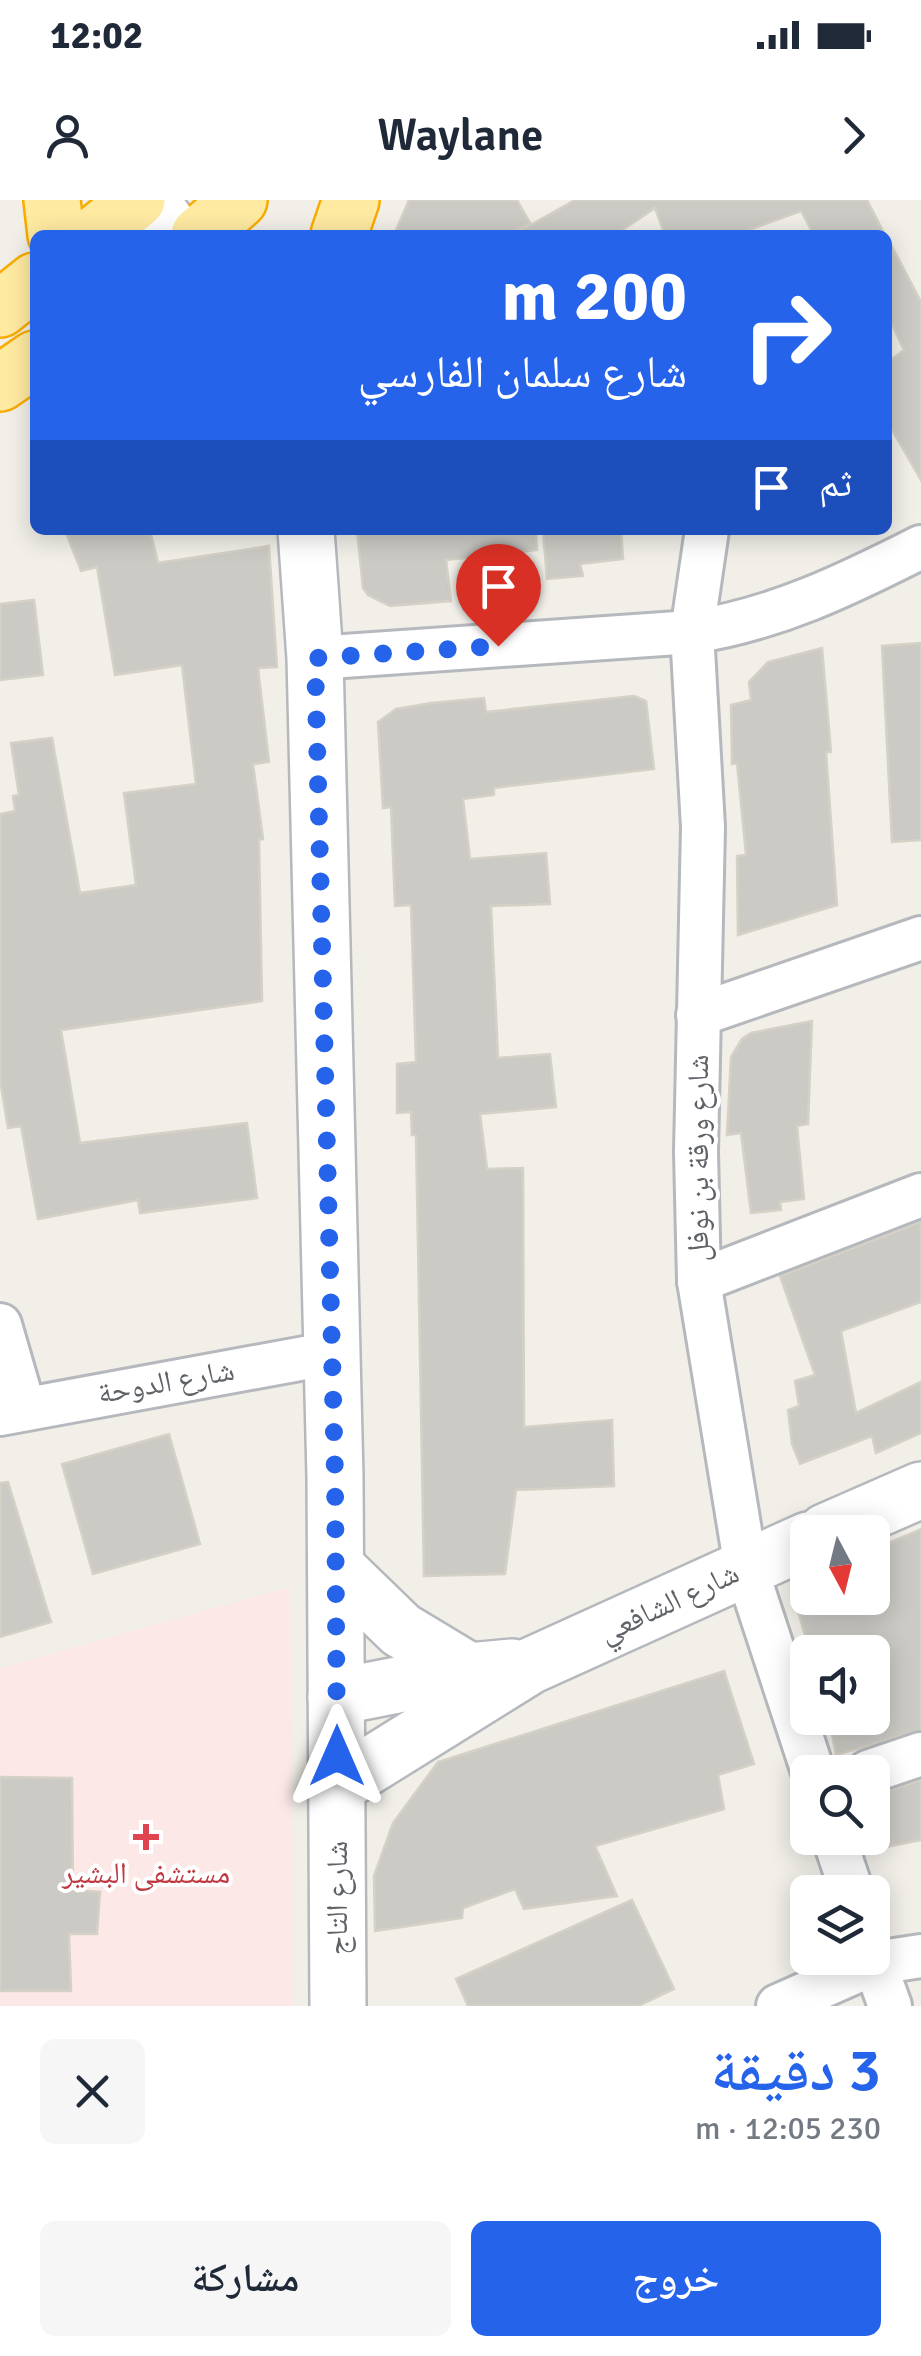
<!DOCTYPE html>
<html lang="ar">
<meta charset="utf-8">
<style>
body{margin:0;font-family:Signika,"Noto Naskh Arabic",sans-serif;background:#f6f6f7;color:#1f2937;direction:rtl;height:100vh;display:flex;flex-direction:column;font-size:38px;white-space:nowrap}
*{box-sizing:border-box;margin:0}
p{font-size:32px;color:#747a83}
.icon{flex:none;width:55px;height:55px;fill:none;stroke:currentColor;stroke-width:2;stroke-linecap:round;stroke-linejoin:round}
.map{position:relative;height:1806px;overflow:hidden;direction:ltr}
.drawer{display:flex;flex-direction:column;background:#fff;flex:1}
.drawer>*{flex:none}
.hud{position:absolute;left:30px;top:30px;width:862px;height:305px;border-radius:15px;box-shadow:0 5px 25px #0003;direction:rtl;background:#2563eb;color:#fff;overflow:hidden}
.needle{width:65px;rotate:173deg}
.buttons{position:absolute;left:790px;top:1315px;display:grid;gap:20px}
.buttons a{display:grid;place-items:center;width:100px;height:100px;border-radius:15px;background:#fff;box-shadow:0 5px 25px #0003;font-size:50px}
.pin{position:absolute;display:grid;place-items:center;width:85px;height:85px;color:#fff;margin:-102px -42px;border-radius:50% 50% 50% 0;rotate:-45deg;box-shadow:0 0 10px #0007}
.pin .icon{rotate:45deg}
.me{position:absolute;width:110px;margin:-55px;rotate:0deg;stroke-linejoin:round;filter:drop-shadow(0 0 8px #0008)}
.turn{display:flex;align-items:center;gap:35px;height:210px;padding:0 40px;font-size:45px}
.turn .icon{width:130px;height:130px;stroke-width:2.5}
.turn b{display:block;font-size:70px;line-height:85px}
.then{display:flex;align-items:center;height:95px;padding:0 40px;background:#0003;gap:20px;font-size:38px}
.round{display:grid;place-items:center;flex:none;width:105px;height:105px;border-radius:15px;background:#f6f6f7}
.headline{display:flex;align-items:center;justify-content:space-between;height:170px;padding:0 40px}
h1{font-size:60px;font-weight:600;line-height:75px;color:#2563eb}
.button{display:flex;gap:20px;margin-top:auto;padding:20px 40px}
.button a{flex:1;height:115px;border-radius:15px;background:#2563eb;color:#fff;font-size:40px;font-weight:600;line-height:115px;text-align:center}
.button a+a{background:#f6f6f7;color:#1f2937}
.status{display:flex;justify-content:space-between;align-items:center;height:70px;padding:0 50px;background:#fff;direction:ltr}
.status svg{height:28px;fill:currentColor}
header{display:flex;justify-content:space-between;align-items:center;height:130px;padding:0 40px;background:#fff;font-size:45px;font-weight:600}
.map>svg:first-child{display:block}
.medical{fill:#fce8e6}
.building{fill:#cccac5;stroke:#d6d1c6;stroke-width:2.5}
.lines{fill:none;stroke-linecap:round;stroke-linejoin:round}
.minor-casing{stroke:#b5b8bc;stroke-width:48}
.tertiary-casing{stroke:#b5b8bc;stroke-width:60}
.trunk-casing{stroke:#f9ab00;stroke-width:60}
.minor{stroke:#fff;stroke-width:42}
.tertiary{stroke:#fff;stroke-width:55}
.trunk{stroke:#feeaa1;stroke-width:55}
.route{stroke:#2563eb;stroke-width:18;stroke-dasharray:0 32.4}
.health-dot{fill:#e0444e;stroke:#fff;stroke-width:4}
.labels{text-anchor:middle;dominant-baseline:central;stroke-width:8;stroke-linejoin:round;paint-order:stroke}
.street-label{font-size:30px;fill:#5f6368;stroke:#fff}
.health-label{font-size:30px;fill:#be3a42;stroke:#fff}
</style>
<div class="status"><b>12:02</b><svg viewBox="0 0 49 12"><path d="M0 12V9h3v3zM5 12V6h3v6zM10 12V3h3v9zM15 12V0h3v12zM26 1h20v11H26zM47 4h2v5h-2z"/></svg></div>
<header><svg class="icon" aria-label="forward" viewBox="0 0 24 24"><path d="M9 5l7 7-7 7"/></svg>Waylane<svg class="icon" aria-label="person" viewBox="0 0 24 24"><circle cx="12" cy="8" r="4"/><path d="M4 21q1-7 8-7t8 7"/></svg></header>
<div class="map">
<svg width="921" height="1806" viewBox="0 0 921 1806">
<rect width="100%" height="100%" fill="#f1efe8"/>
<!-- medical -->
<polygon class="medical" points="290,1387 294,1806 0,1806 0,1468"/>
<!-- building -->
<g class="building">
<polygon points="409,0 517,0 530,23 507,35 394,35"/>
<polygon points="575,0 867,0 885,35 814,35 801,11 735,35 665,35 655,8 615,35 513,35"/>
<polygon points="888,39 921,102 921,280 888,223 888,162 904,150 888,116"/>
<polygon points="65,330 150,330 158,363 269,346 277,467 258,468 269,562 253,564 263,639 259,640 262,801 61,830 80,943 247,923 257,998 140,1013 138,1000 38,1019 21,926 8,928 0,880 0,614 15,611 13,596 19,595 11,543 52,538 80,693 136,685 124,593 196,584 182,465 115,475 97,367 81,371"/>
<polygon points="357,330 536,330 537,350 446,360 451,401 390,406 368,395 363,388"/>
<polygon points="543,330 621,330 623,359 580,364 583,376 547,379"/>
<polygon points="34,400 43,475 0,480 0,404"/>
<polygon points="921,443 921,640 892,642 882,446"/>
<polygon points="822,448 831,552 826,552 837,705 738,735 737,656 746,655 737,563 732,564 731,505 751,500 749,482 768,462"/>
<polygon points="634,496 646,501 654,569 494,588 494,595 463,599 470,659 546,653 550,704 491,706 498,858 550,854 556,907 480,914 487,969 523,968 524,1227 612,1220 614,1286 516,1290 505,1374 424,1376 416,935 412,935 411,912 397,913 397,864 416,862 411,705 395,706 391,607 383,608 378,522 396,509 431,503 484,498 486,512"/>
<polygon points="812,821 808,924 797,926 804,999 780,1002 781,1010 751,1013 741,933 727,935 731,857 742,839 751,833"/>
<polygon points="921,1022 921,1102 841,1131 856,1213 921,1182 921,1233 876,1253 872,1236 800,1264 792,1244 788,1210 799,1206 795,1181 815,1175 780,1076"/>
<polygon points="169,1234 200,1344 93,1374 62,1264"/>
<polygon points="8,1282 51,1422 0,1437 0,1283"/>
<polygon points="921,1329 921,1530 836,1555 829,1518 872,1518 872,1452 810,1452 794,1398 872,1398 872,1350"/>
<polygon points="724,1471 754,1564 718,1575 724,1609 595,1646 617,1696 524,1709 515,1689 463,1708 462,1718 375,1731 374,1676 393,1623 438,1562"/>
<polygon points="0,1577 72,1578 73,1690 100,1692 97,1734 69,1734 71,1791 0,1791"/>
<polygon points="921,1580 921,1640 872,1650 872,1596"/>
<polygon points="632,1700 674,1789 638,1806 468,1806 456,1779"/>
</g>
<g class="lines">
<defs>
<g id="minor">
<polyline points="707,330 692,432 703,627 696,952 699,1081 746,1368 813,1572"/>
<path d="M315,458L692,432C776,419 846,385 921,347"/>
<polyline points="698,815 921,738"/>
<polyline points="699,1081 921,995"/>
<polyline points="0,1125 24,1208"/>
<polyline points="0,1214 332,1153"/>
<polyline points="868,1572 921,1554"/>
<polyline points="834,1638 852,1692"/>
<polyline points="872,1756 890,1806"/>
<polyline points="778,1806 875,1763 921,1756"/>
</g>
<g id="tertiary">
<polyline points="150,0 176,35"/>
<polyline points="306,330 315,458 335,1277 338,1806"/>
<polyline points="825,1332 921,1290"/>
<polyline points="336,1367 401,1430 469,1471"/>
<polyline points="336,1497 469,1471 512,1467"/>
<polyline points="337,1586 530,1466 808,1340"/>
</g>
<g id="trunk">
<polyline points="52,0 56,35"/>
<polyline points="94,35 137,0"/>
<polyline points="199,35 239,0"/>
<polyline points="339,35 351,0"/>
<polyline points="0,109 35,81"/>
<polyline points="0,183 35,159"/>
</g>
</defs>
<!-- minor casing -->
<use href="#minor" class="minor-casing"/>
<!-- tertiary casing -->
<use href="#tertiary" class="tertiary-casing"/>
<!-- trunk casing -->
<use href="#trunk" class="trunk-casing"/>
<!-- minor -->
<use href="#minor" class="minor"/>
<!-- tertiary -->
<use href="#tertiary" class="tertiary"/>
<!-- trunk -->
<use href="#trunk" class="trunk"/>
</g>
<g class="lines">
<!-- route -->
<polyline class="route" points="337,1556 335,1276 315,458 498,446"/>
</g>
<!-- markers -->
<path class="health-dot" d="M141 1622h10v10h10v10h-10v10h-10v-10h-10v-10h10z"/>
<g class="labels">
<!-- street labels -->
<g class="street-label">
<text transform="translate(698 958) rotate(-90)">شارع ورقة بن نوفل</text>
<text transform="translate(166 1182) rotate(-10)">شارع الدوحة</text>
<text transform="translate(669 1403) rotate(-25)">شارع الشافعي</text>
<text transform="translate(337 1698) rotate(-90)">شارع التاج</text>
</g>
<!-- health labels -->
<g class="health-label">
<text x="146" y="1673">مستشفى البشير</text>
</g>
</g>
</svg>
<div class="buttons">
<a><svg class="needle" viewBox="-14 -14 28 28"><path d="M0-13l5 13h-10z" fill="#e53935"/><path d="M0 13l5-13h-10z" fill="#747a83"/></svg></a>
<a><svg class="icon" aria-label="sound" viewBox="0 0 24 24"><path d="M4 9h4l5-4v14l-5-4H4zM17 9q2 3 0 6"/></svg></a>
<a><svg class="icon" aria-label="search" viewBox="0 0 24 24"><circle cx="10" cy="10" r="6"/><path d="M15 15l6 6"/></svg></a>
<a><svg class="icon" aria-label="layers" viewBox="0 0 24 24"><path d="M12 4l9 5-9 5-9-5zM3 14l9 5 9-5"/></svg></a>
</div>
<div class="pin" style="left:498px;top:446px;background:#d93025"><svg class="icon" aria-label="arrive" viewBox="0 0 24 24"><path d="M6 21V4h12l-3 4 3 4H6"/></svg></div>
<svg class="me" style="left:337px;top:1556px" viewBox="-20 -20 40 40"><path d="M0-17L14 15 0 8-14 15z" fill="#2563eb" stroke="#fff" stroke-width="4"/></svg>
<div class="hud">
<div class="turn"><svg class="icon" aria-label="right" viewBox="0 0 24 24"><path d="M7 20v-9h11M14 6l5 5-5 5"/></svg><div><b>200 m</b>شارع سلمان الفارسي</div></div>
<div class="then">ثم<svg class="icon" aria-label="arrive" viewBox="0 0 24 24"><path d="M6 21V4h12l-3 4 3 4H6"/></svg></div>
</div>
</div>
<section class="drawer">
<div class="headline"><div><h1>3 دقيقة</h1><p>230 m · 12:05</p></div><a class="round"><svg class="icon" aria-label="close" viewBox="0 0 24 24"><path d="M6 6l12 12M18 6L6 18"/></svg></a></div>
<div class="button"><a>خروج</a><a>مشاركة</a></div>
</section>
